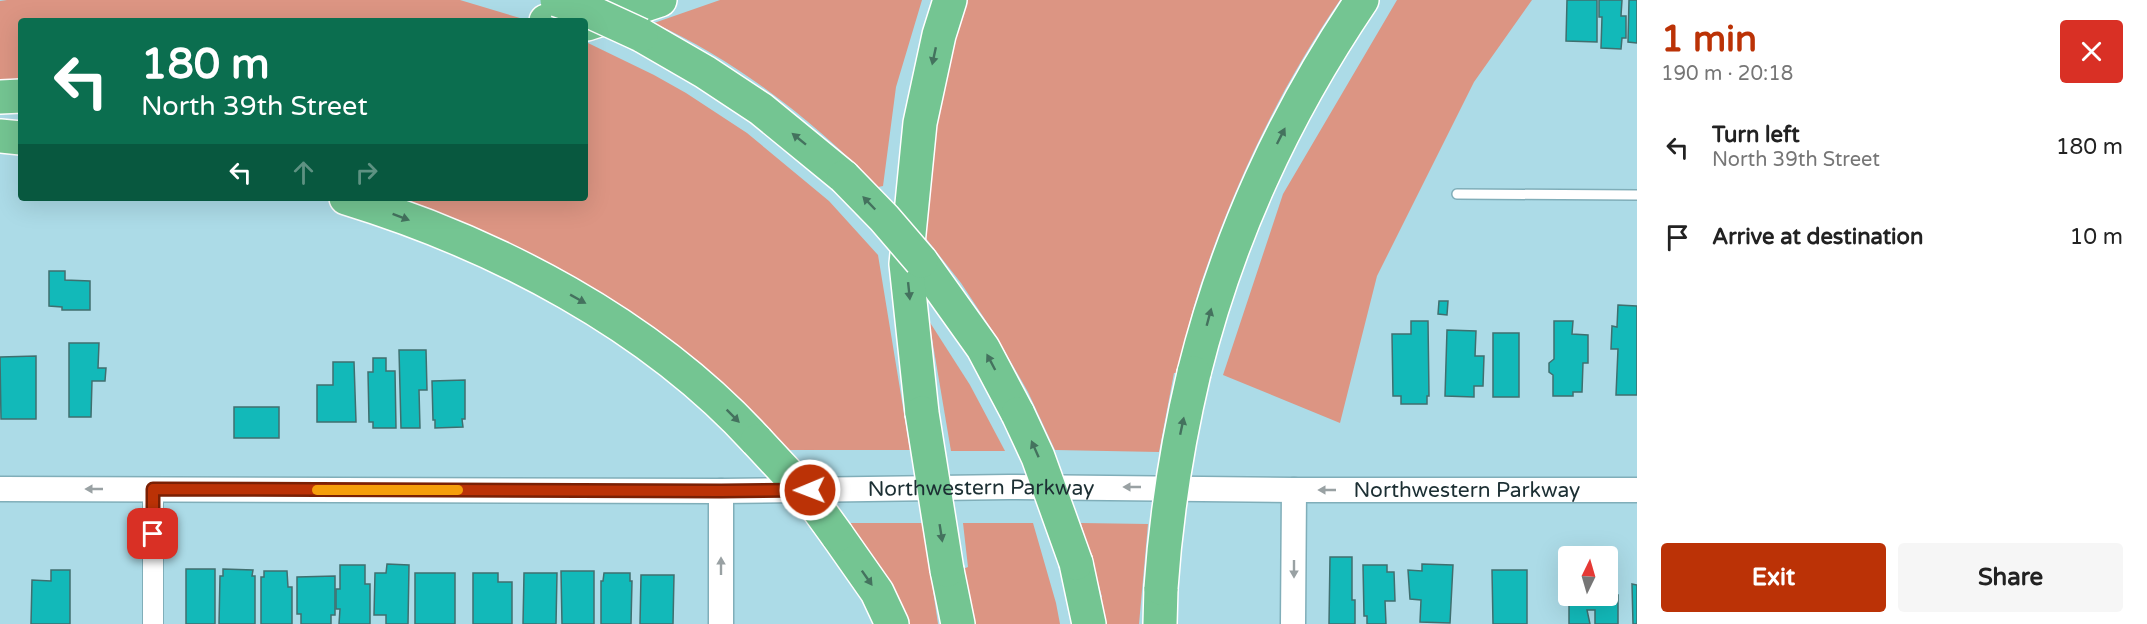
<!DOCTYPE html>
<meta charset="utf-8">
<style>
body{margin:0;font-family:"Varela Round",sans-serif;background:#f6f6f6;color:#222;height:100vh;display:flex;flex-direction:column;font-size:22px;white-space:nowrap}
*{box-sizing:border-box;margin:0}
p{font-size:20px;color:#767676}
.icon{flex:none;width:33px;height:33px;fill:none;stroke:currentColor;stroke-width:2;stroke-linecap:round;stroke-linejoin:round}
.map{position:relative;flex:1;overflow:hidden}
.side{display:flex;flex-direction:column;background:#fff;width:510px}
.side>*{flex:none}
.banner{position:absolute;left:18px;top:18px;width:570px;height:183px;border-radius:6px;box-shadow:0 6px 24px #0002;background:#0b6e4f;color:#fff;overflow:hidden}
.needle{width:39px;rotate:5deg}
.buttons{position:absolute;left:1558px;top:546px;display:grid;gap:12px}
.buttons a{display:grid;place-items:center;width:60px;height:60px;border-radius:6px;background:#fff;box-shadow:0 6px 24px #0002;font-size:30px}
.pin{position:absolute;display:grid;place-items:center;width:51px;height:51px;color:#fff;margin:-26px;border-radius:12px;box-shadow:0 3px 9px #0006}
.me{position:absolute;width:66px;margin:-33px;rotate:269deg;stroke-linejoin:round;filter:drop-shadow(0 0 4px #0008)}
.turn{display:flex;align-items:center;gap:21px;height:126px;padding:0 24px;font-size:27px}
.turn .icon{width:78px;height:78px;stroke-width:2.5}
.turn b{display:block;font-size:42px;line-height:51px}
.lanes{display:flex;align-items:center;height:57px;padding:0 24px;background:#0003;justify-content:center;gap:30px;direction:ltr}
.lanes .off{opacity:.35}
.round{display:grid;place-items:center;flex:none;width:63px;height:63px;border-radius:6px;background:#f6f6f6}
.overview{display:flex;align-items:center;justify-content:space-between;height:102px;padding:0 24px}
h1{font-size:36px;font-weight:800;line-height:45px;color:#bb3206}
.button{display:flex;gap:12px;margin-top:auto;padding:12px 24px}
.button a{flex:1;height:69px;border-radius:6px;background:#bb3206;color:#fff;font-size:24px;font-weight:800;line-height:69px;text-align:center}
.button a+a{background:#f6f6f6;color:#222}
ul{padding:0;list-style:none}
li{display:flex;align-items:center;gap:18px;height:90px;padding:0 24px}
li div{flex:1}
li b{display:block;font-size:22px}
li em{font-style:normal}
main{display:flex;flex:1;min-height:0}
.map>svg:first-child{display:block}
.green{fill:#dc9583}
.building{fill:#12b9b9;stroke:#406f6f;stroke-width:1.5}
.lines{fill:none;stroke-linecap:round;stroke-linejoin:round}
.service-casing{stroke:#80aeb9;stroke-width:12}
.minor-casing{stroke:#80aeb9;stroke-width:22}
.tertiary-casing{stroke:#80aeb9;stroke-width:27}
.motorway-casing{stroke:#fff;stroke-width:36}
.service{stroke:#fff;stroke-width:9}
.minor{stroke:#fff;stroke-width:20}
.tertiary{stroke:#fff;stroke-width:24}
.motorway{stroke:#74c592;stroke-width:33}
.motorway-bridge-casing{stroke:#fff;stroke-width:36;stroke-linecap:butt}
.motorway-bridge{stroke:#74c592;stroke-width:33}
.oneway{fill:#44725e}
.oneway2{fill:#99a1a3}
.route-casing{stroke:#7a2004;stroke-width:15}
.route{stroke:#bb3206;stroke-width:10}
.slow{stroke:#f59e0b;stroke-width:10}
.labels{text-anchor:middle;dominant-baseline:central;stroke-width:4.5;stroke-linejoin:round;paint-order:stroke}
.street-label{font-size:21px;fill:#1c2f33;stroke:#acdbe7}
</style>
<main>
<div class="map">
<svg width="1637" height="624" viewBox="0 0 1637 624">
<rect width="100%" height="100%" fill="#acdbe7"/>
<!-- green -->
<g class="green">
<polygon points="7,0 460,0 530,21 21,21 21,86 0,87 0,1"/>
<path d="M720,0H922L896,87L883,186L878,187C814,121 737,61 654,23Z"/>
<path d="M959,0H1340C1280,88 1234,184 1200,286C1191,314 1184,344 1177,373H1174L1159,452L1055,450L1028,392L996,336L961,283L921,232L923,185Z"/>
<polygon points="1397,0 1532,0 1474,82 1377,276 1340,423 1223,375 1283,194"/>
<polygon points="585,43 588,43 654,75 686,93 747,133 829,201 878,255 910,450 787,450 390,198 585,198"/>
<polygon points="929,321 970,385 1005,451 951,451"/>
<polygon points="845,523 923,523 938,624 904,624"/>
<polygon points="963,523 1033,523 1056,603 1060,624 972,624 963,569 968,567"/>
<polygon points="1081,523 1148,524 1139,624 1101,624 1096,599 1102,597"/>
</g>
<!-- building -->
<g class="building">
<polygon points="1567,0 1597,0 1597,42 1566,41"/>
<polygon points="1599,0 1622,0 1621,16 1626,16 1626,38 1622,38 1621,49 1601,48 1602,17 1599,17"/>
<polygon points="1629,0 1637,0 1637,43 1628,42"/>
<polygon points="49,271 65,271 65,280 90,281 90,310 62,310 62,307 49,306"/>
<polygon points="1439,301 1448,301 1447,315 1438,314"/>
<polygon points="1618,305 1637,306 1637,395 1616,395 1618,349 1611,349 1612,326 1617,327"/>
<polygon points="1411,321 1428,321 1429,396 1427,396 1427,404 1401,404 1401,396 1393,396 1392,334 1411,334"/>
<polygon points="1554,321 1573,321 1572,334 1588,335 1588,363 1583,363 1582,392 1573,392 1573,396 1553,396 1553,375 1549,372 1549,363 1554,359"/>
<polygon points="1447,330 1476,331 1475,356 1484,356 1483,386 1474,386 1474,397 1445,396"/>
<rect x="1493" y="333" width="26" height="64"/>
<polygon points="69,343 99,343 98,368 106,368 105,381 92,381 91,417 69,417"/>
<polygon points="399,350 426,350 427,390 419,390 420,428 401,428"/>
<polygon points="36,356 36,419 1,419 0,357"/>
<polygon points="373,358 386,358 386,371 395,371 396,428 373,428 373,422 369,422 368,372 373,372"/>
<polygon points="333,362 354,362 356,422 317,422 317,385 333,385"/>
<polygon points="465,380 465,419 462,419 463,427 435,428 435,420 433,420 432,381"/>
<rect x="234" y="407" width="45" height="31"/>
<polygon points="1330,557 1352,557 1352,600 1355,600 1355,624 1329,624"/>
<polygon points="1569,561 1569,596 1608,596 1608,586 1615,586 1615,595 1618,595 1618,624 1595,624 1595,610 1587,610 1590,624 1569,624"/>
<polygon points="387,564 409,565 408,624 386,624 386,615 374,615 375,573 386,573"/>
<polygon points="1422,564 1453,565 1450,623 1420,622 1421,600 1410,599 1408,570 1422,571"/>
<polygon points="340,565 365,565 365,584 370,584 370,624 339,624 340,609 336,609 336,589 340,589"/>
<polygon points="1363,565 1387,565 1387,572 1394,572 1395,601 1385,601 1386,624 1367,624 1367,616 1364,616"/>
<rect x="186" y="569" width="29" height="55"/>
<polygon points="223,569 253,570 252,576 255,576 255,624 219,624 220,576 223,576"/>
<polygon points="51,570 70,570 70,624 31,624 32,580 51,581"/>
<polygon points="1492,570 1527,570 1527,624 1493,624"/>
<polygon points="264,571 287,571 288,587 292,587 292,624 261,624 261,577 264,577"/>
<polygon points="561,571 594,571 594,624 562,624"/>
<rect x="415" y="573" width="40" height="51"/>
<polygon points="473,573 498,573 498,582 512,582 512,624 473,624"/>
<polygon points="524,573 557,573 556,624 523,624"/>
<polygon points="604,573 630,573 630,581 632,581 631,624 601,624 601,581 603,581"/>
<polygon points="641,575 674,575 673,624 640,624"/>
<polygon points="335,576 335,615 331,615 331,624 301,624 301,614 297,614 297,577"/>
<polygon points="1632,584 1637,585 1637,624 1633,624"/>
</g>
<g class="lines">
<defs>
<polyline id="service" points="1457,194 1637,195"/>
<polyline id="minor" points="153,624 153,489"/>
<g id="tertiary">
<path id="s1" d="M0,489L721,491L1009,487L1294,490H1637"/>
<polyline points="721,624 721,491"/>
<polyline points="1293,624 1294,490"/>
</g>
<g id="motorway">
<polyline points="546,21 601,6"/>
<polyline points="587,24 660,0"/>
<polyline points="641,35 705,72 761,109 844,177"/>
<polyline points="0,97 21,96"/>
<polyline points="0,136 21,138"/>
<path d="M346,198C496,244 650,324 757,441"/>
<polyline points="921,261 983,348 1018,414"/>
<path d="M1194,373C1228,237 1283,117 1362,0"/>
<polyline points="922,413 906,264 920,123 939,35 950,0"/>
<polyline points="837,535 877,592 892,624"/>
<polyline points="1076,563 1089,624"/>
<polyline points="947,570 958,624"/>
<polyline points="1160,624 1161,588"/>
</g>
</defs>
<!-- service casing -->
<use href="#service" class="service-casing"/>
<!-- minor casing -->
<use href="#minor" class="minor-casing"/>
<!-- tertiary casing -->
<use href="#tertiary" class="tertiary-casing"/>
<!-- motorway casing -->
<use href="#motorway" class="motorway-casing"/>
<!-- service -->
<use href="#service" class="service"/>
<!-- minor -->
<use href="#minor" class="minor"/>
<!-- tertiary -->
<use href="#tertiary" class="tertiary"/>
<!-- motorway -->
<use href="#motorway" class="motorway"/>
<defs>
<g id="motorway-bridge">
<polyline points="557,0 593,13 641,35"/>
<polyline points="844,177 884,218 921,261"/>
<polyline points="922,413 947,570"/>
<polyline points="1018,414 1038,457 1076,563"/>
<polyline points="757,441 811,499 837,535"/>
<path d="M1161,588C1166,515 1177,445 1194,373"/>
</g>
</defs>
<!-- motorway-bridge casing -->
<use href="#motorway-bridge" class="motorway-bridge-casing"/>
<!-- motorway-bridge -->
<use href="#motorway-bridge" class="motorway-bridge"/>
</g>
<!-- one-way arrows -->
<defs><path id="oneway-solid" d="M-6-.8H1V-3.2L6.5 0L1 3.2V.8H-6Z" transform="scale(1.5)"/></defs>
<g class="oneway">
<use href="#oneway-solid" transform="translate(934 56) rotate(102)"/>
<use href="#oneway-solid" transform="translate(1281 136) rotate(-63)"/>
<use href="#oneway-solid" transform="translate(799 139) rotate(-141)"/>
<use href="#oneway-solid" transform="translate(869 203) rotate(-134)"/>
<use href="#oneway-solid" transform="translate(401 217) rotate(21)"/>
<use href="#oneway-solid" transform="translate(909 291) rotate(84)"/>
<use href="#oneway-solid" transform="translate(578 299) rotate(29)"/>
<use href="#oneway-solid" transform="translate(1209 317) rotate(-75)"/>
<use href="#oneway-solid" transform="translate(991 362) rotate(-118)"/>
<use href="#oneway-solid" transform="translate(733 416) rotate(45)"/>
<use href="#oneway-solid" transform="translate(1182 426) rotate(-78)"/>
<use href="#oneway-solid" transform="translate(1035 449) rotate(-114)"/>
<use href="#oneway-solid" transform="translate(941 533) rotate(81)"/>
<use href="#oneway-solid" transform="translate(867 578) rotate(55)"/>
</g>
<g class="oneway2">
<use href="#oneway-solid" transform="translate(1132 487) rotate(-180)"/>
<use href="#oneway-solid" transform="translate(94 489) rotate(180)"/>
<use href="#oneway-solid" transform="translate(1327 490) rotate(-180)"/>
<use href="#oneway-solid" transform="translate(721 566) rotate(-90)"/>
<use href="#oneway-solid" transform="translate(1294 569) rotate(90)"/>
</g>
<g class="lines">
<defs>
<polyline id="route" points="153,534 153,489 721,491 810,490"/>
</defs>
<!-- route casing -->
<use href="#route" class="route-casing"/>
<!-- route -->
<use href="#route" class="route"/>
<!-- slow -->
<polyline class="slow" points="317,490 458,490"/>
</g>
<g class="labels">
<!-- street labels -->
<g class="street-label">
<text stroke="none"><textPath href="#s1" startOffset="981">Northwestern Parkway</textPath></text>
<text stroke="none"><textPath href="#s1" startOffset="1467">Northwestern Parkway</textPath></text>
</g>
</g>
</svg>
<div class="buttons">
<a><svg class="needle" viewBox="-14 -14 28 28"><path d="M0-13l5 13h-10z" fill="#e53935"/><path d="M0 13l5-13h-10z" fill="#767676"/></svg></a>
</div>
<div class="pin" style="left:153px;top:534px;background:#d93025"><svg class="icon" aria-label="arrive" viewBox="0 0 24 24"><path d="M6 21V4h12l-3 4 3 4H6"/></svg></div>
<svg class="me" style="left:810px;top:490px" viewBox="-20 -20 40 40"><circle r="17" fill="#bb3206" stroke="#fff" stroke-width="3"/><path d="M0-11L8 9 0 5-8 9z" fill="#fff"/></svg>
<div class="banner">
<div class="turn"><svg class="icon" aria-label="left" viewBox="0 0 24 24"><path d="M17 20v-9H6M10 6l-5 5 5 5"/></svg><div><b>180 m</b>North 39th Street</div></div>
<div class="lanes"><svg class="icon" aria-label="left" viewBox="0 0 24 24"><path d="M17 20v-9H6M10 6l-5 5 5 5"/></svg><svg class="icon off" aria-label="ahead" viewBox="0 0 24 24"><path d="M12 20V5M6 11l6-6 6 6"/></svg><svg class="icon off" aria-label="right" viewBox="0 0 24 24"><path d="M7 20v-9h11M14 6l5 5-5 5"/></svg></div>
</div>
</div>
<section class="side">
<div class="overview"><div><h1>1 min</h1><p>190 m · 20:18</p></div><a class="round" style="background:#d93025;color:#fff"><svg class="icon" aria-label="close" viewBox="0 0 24 24"><path d="M6 6l12 12M18 6L6 18"/></svg></a></div>
<ul>
<li><svg class="icon" aria-label="left" viewBox="0 0 24 24"><path d="M17 20v-9H6M10 6l-5 5 5 5"/></svg><div><b>Turn left</b><p>North 39th Street</p></div><em>180 m</em></li>
<li><svg class="icon" aria-label="arrive" viewBox="0 0 24 24"><path d="M6 21V4h12l-3 4 3 4H6"/></svg><div><b>Arrive at destination</b></div><em>10 m</em></li>
</ul>
<div class="button"><a>Exit</a><a>Share</a></div>
</section>
</main>
